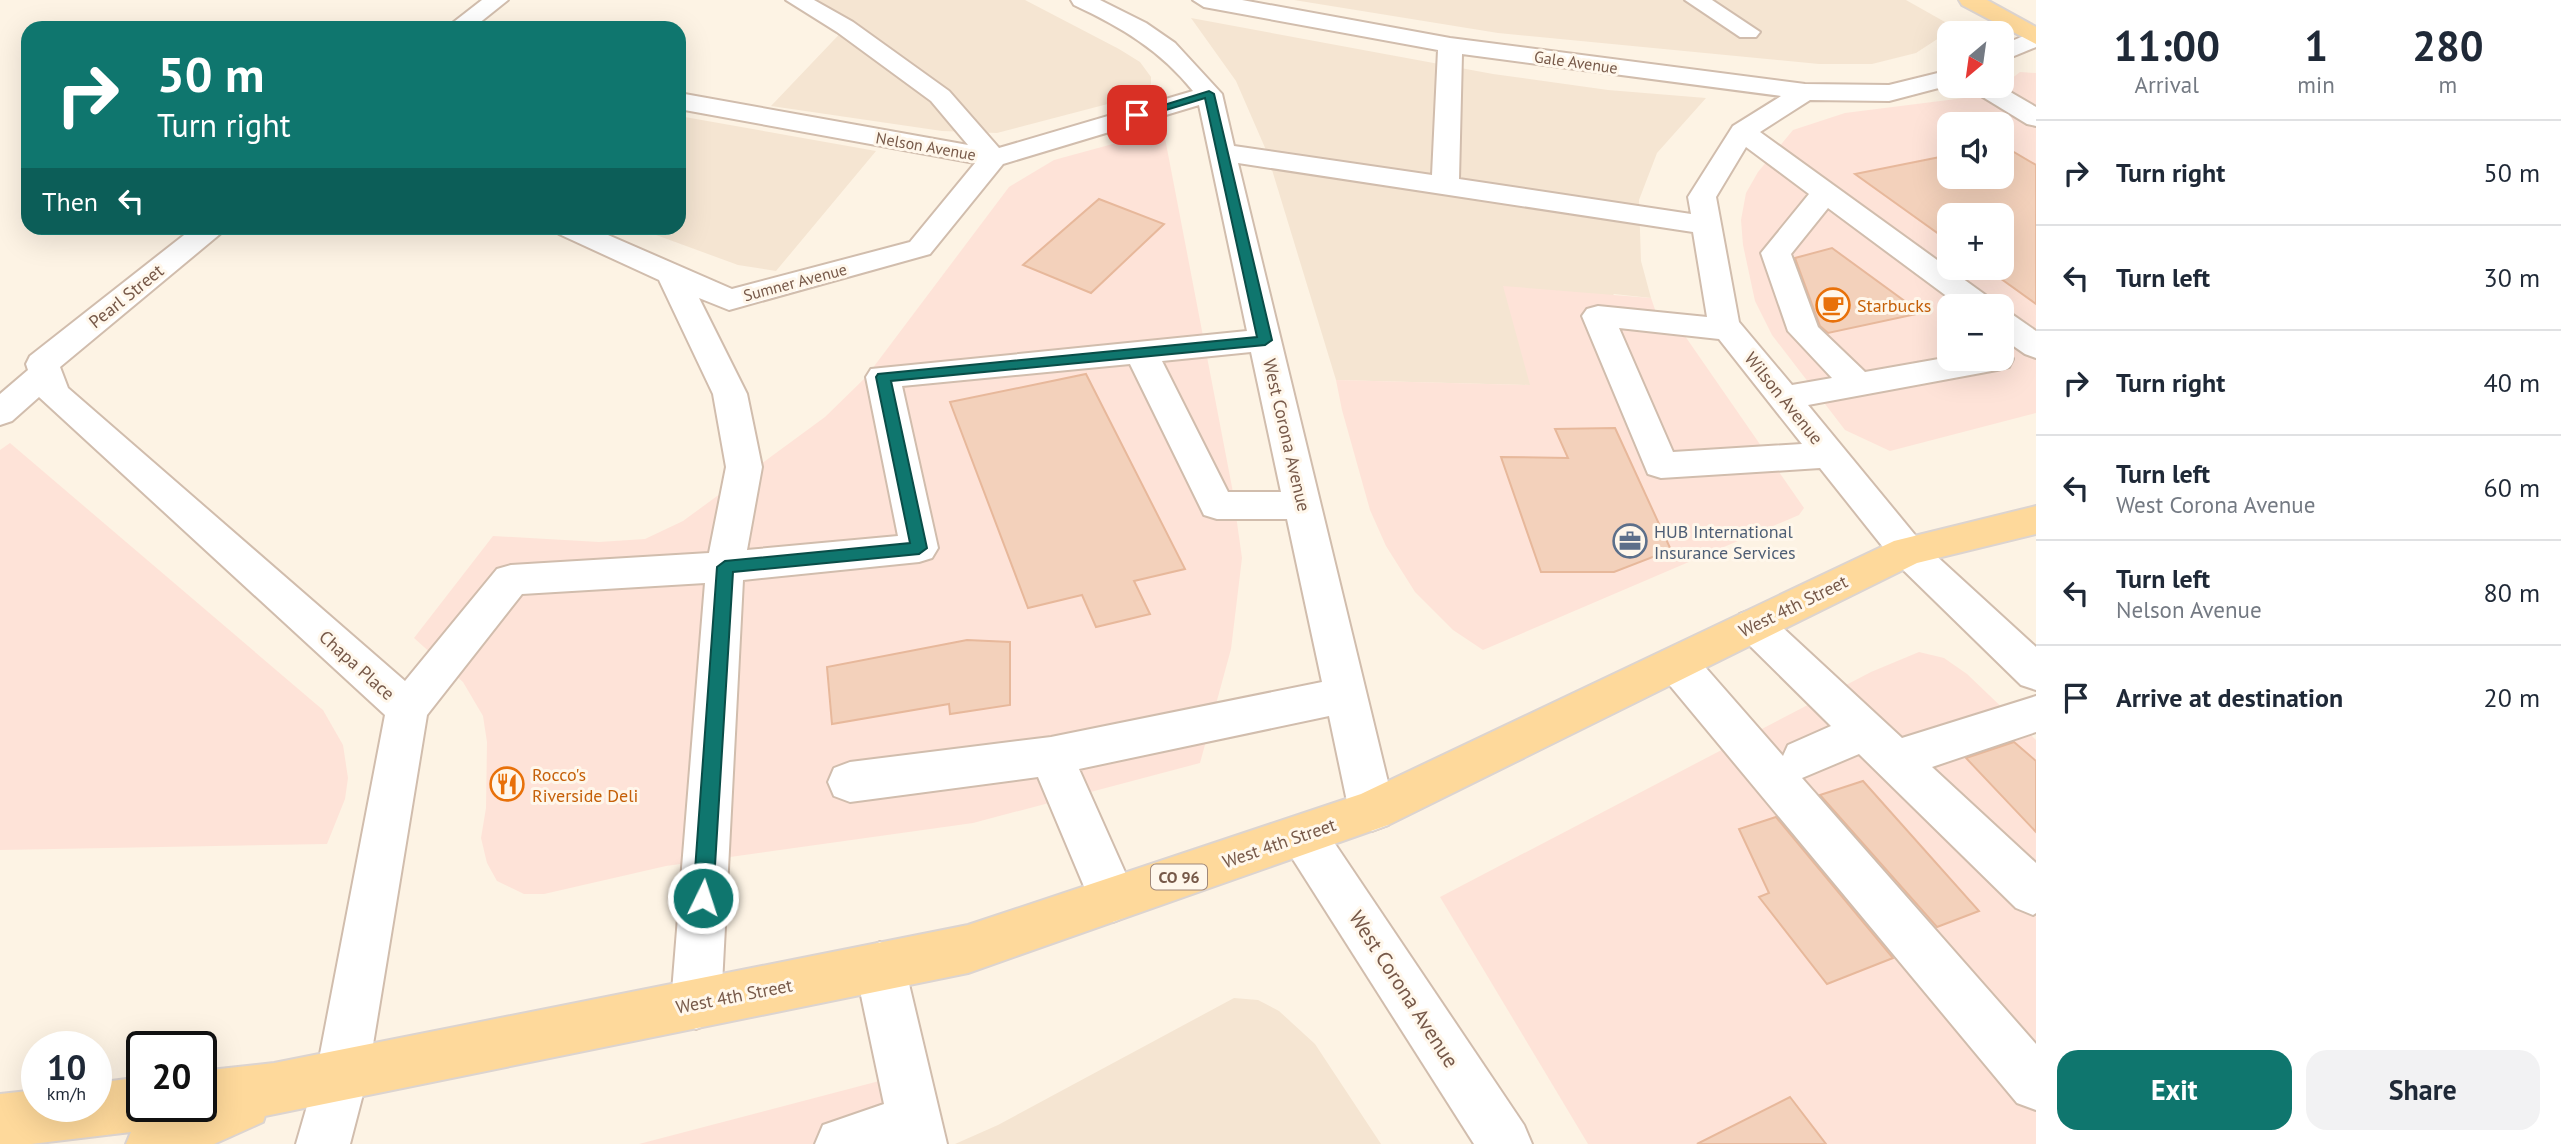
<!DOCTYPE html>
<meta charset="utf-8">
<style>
body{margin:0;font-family:"PT Sans",sans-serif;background:#f2f2f3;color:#1f2937;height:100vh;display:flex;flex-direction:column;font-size:26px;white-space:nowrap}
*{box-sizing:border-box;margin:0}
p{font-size:23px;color:#747a83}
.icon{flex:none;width:38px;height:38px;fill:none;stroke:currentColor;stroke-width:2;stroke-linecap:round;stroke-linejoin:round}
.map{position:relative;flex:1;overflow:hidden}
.side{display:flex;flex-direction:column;background:#fff;width:525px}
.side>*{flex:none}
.hud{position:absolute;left:21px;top:21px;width:665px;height:214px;border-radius:21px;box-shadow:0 7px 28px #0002;background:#0f766e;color:#fff;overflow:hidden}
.needle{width:46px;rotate:209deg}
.tools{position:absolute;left:1937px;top:21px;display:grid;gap:14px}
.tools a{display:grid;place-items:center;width:77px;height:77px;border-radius:14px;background:#fff;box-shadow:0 7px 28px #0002;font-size:35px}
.speed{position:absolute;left:21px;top:1031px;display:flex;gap:14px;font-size:35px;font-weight:700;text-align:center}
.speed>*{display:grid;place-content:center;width:91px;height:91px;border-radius:50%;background:#fff;box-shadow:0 7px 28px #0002;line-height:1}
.speed small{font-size:18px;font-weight:400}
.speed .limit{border:4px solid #111;border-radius:10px;background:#fff;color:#111}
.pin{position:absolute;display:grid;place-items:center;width:60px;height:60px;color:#fff;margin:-30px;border-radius:14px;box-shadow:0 4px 10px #0006}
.me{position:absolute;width:77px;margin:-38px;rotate:4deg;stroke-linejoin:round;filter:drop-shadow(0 0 5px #0008)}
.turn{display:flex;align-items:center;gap:24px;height:147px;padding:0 21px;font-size:32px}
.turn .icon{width:91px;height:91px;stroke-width:2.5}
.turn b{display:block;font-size:49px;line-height:60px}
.then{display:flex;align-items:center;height:66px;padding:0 21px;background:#0003;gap:14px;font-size:26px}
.eta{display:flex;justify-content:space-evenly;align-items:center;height:119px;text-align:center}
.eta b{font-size:42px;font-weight:700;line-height:49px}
.primary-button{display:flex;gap:14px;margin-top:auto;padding:14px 21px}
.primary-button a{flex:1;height:80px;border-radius:21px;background:#0f766e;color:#fff;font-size:28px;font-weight:700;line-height:80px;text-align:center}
.primary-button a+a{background:#f2f2f3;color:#1f2937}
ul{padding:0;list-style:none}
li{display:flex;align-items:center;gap:21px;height:105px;padding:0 21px;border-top:2px solid #e0e1e3}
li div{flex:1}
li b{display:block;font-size:26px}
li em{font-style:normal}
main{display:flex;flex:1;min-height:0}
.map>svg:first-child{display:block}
.residential{fill:#f5e5d2}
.commercial{fill:#fee3d8;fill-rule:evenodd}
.building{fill:#f3d1bb;stroke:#e7b89b;stroke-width:2}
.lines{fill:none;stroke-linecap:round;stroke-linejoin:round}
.minor-casing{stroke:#d1bdad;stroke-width:4}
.major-casing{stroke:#dcd4d0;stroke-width:4}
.minor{fill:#fff;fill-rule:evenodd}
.major{fill:#fed99b;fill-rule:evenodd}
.route{fill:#0f766e;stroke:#0a4d48;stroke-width:2}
.labels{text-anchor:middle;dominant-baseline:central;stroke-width:6;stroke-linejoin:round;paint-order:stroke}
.far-street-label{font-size:16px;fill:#775949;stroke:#fff7eb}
.shield{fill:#fff7eb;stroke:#a0887a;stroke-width:2}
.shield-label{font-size:16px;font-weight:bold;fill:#775949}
.street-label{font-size:18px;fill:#775949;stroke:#fff7eb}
.food-label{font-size:18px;fill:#c56008;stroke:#fff7eb;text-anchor:start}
.service-label{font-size:18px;fill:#4e5e75;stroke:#fff7eb;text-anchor:start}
.near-street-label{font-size:21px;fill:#775949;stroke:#fff7eb}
</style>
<main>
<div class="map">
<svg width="2036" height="1144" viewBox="0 0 2036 1144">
<rect width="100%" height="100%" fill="#fdf3e4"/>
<!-- residential -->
<g class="residential">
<polygon points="811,0 1025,0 1119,49 1140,62 1151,77 1151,84 1142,95 997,133 942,131 771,106 851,22"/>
<polygon points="1294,0 1906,0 1945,22 1942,36 1916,53 1872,64 1819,64 1498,33"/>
<polygon points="1191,18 1493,74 1608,90 1706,98 1657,153 1639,200 1641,261 1651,298 1614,294 1530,385 1336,380 1266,150 1236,81"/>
<polygon points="679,116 876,151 776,271 738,265 637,228 679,228"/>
<polygon points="1234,998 1258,1000 1279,1011 1315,1044 1381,1144 955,1144 998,1125"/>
</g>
<!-- commercial -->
<g class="commercial">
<path d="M2020,72L2036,73V413L1890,451L1845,430L1772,335L1755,301L1743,245L1741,220L1746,193L1758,172L1793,130L1845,113L1964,98L2002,86ZM1950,124H2002V177H1950ZM1950,215H2002V268H1950ZM1950,306H2002V359H1950Z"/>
<polygon points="1153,133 1164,133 1232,487 1242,558 1231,649 1200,763 973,823 666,866 544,894 524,894 497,881 487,863 481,838 486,808 487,742 483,716 463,682 414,638 493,536 599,542 645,539 683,521 825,417 866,377 1009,187 1054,160"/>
<polygon points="1503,286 1651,298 1661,327 1685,336 1804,508 1799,515 1483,650 1453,630 1415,592 1386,546 1370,510 1342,410 1336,380 1530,385"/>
<polygon points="10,443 323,710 343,745 348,778 345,799 327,844 0,850 0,450"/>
<polygon points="1919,652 1944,658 1967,674 2036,740 2036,1144 1588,1144 1440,897 1871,672"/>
<polygon points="925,1069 942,1144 639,1144"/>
</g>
<!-- building -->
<g class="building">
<polygon points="2002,145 2036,165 2036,304 1986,268 2002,268 2002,215 1950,215 1950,242 1855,174 1950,155 1950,177 2002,177"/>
<polygon points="1099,199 1164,224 1091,293 1023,265"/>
<polygon points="1832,248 1921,313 1828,333 1820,326 1795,258"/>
<polygon points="1086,374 1185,569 1134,581 1150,614 1096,627 1082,595 1028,608 950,402"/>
<polygon points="1615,428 1671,550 1614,572 1541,572 1501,457 1568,458 1555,429"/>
<polygon points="967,640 1010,642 1010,705 950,714 949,704 832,724 827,667"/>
<polygon points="2014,742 2036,761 2036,832 1966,758"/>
<polygon points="1863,781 1979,911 1937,927 1820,795"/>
<polygon points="1776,817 1893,958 1827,984 1759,897 1769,893 1739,829"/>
<polygon points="1790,1097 1826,1144 1697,1144"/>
</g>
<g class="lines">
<defs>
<g id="minor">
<polygon points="482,0 508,0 473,28 446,28"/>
<path d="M786,0H814L853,22L949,91L999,148L1193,91C1160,50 1121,27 1074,5L1071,0H1100L1146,23L1175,43L1222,94L1234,146L1432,175L1438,50L1204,7L1193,0H1242L1450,38L1805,84L1889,85L1950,70V85L1889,101L1810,100L1760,132L1991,299L1996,306H1960L1828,208L1791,254L1818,327L1865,372L1950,357L2002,359V350L2009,351L2013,359L2009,367L1997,370L1808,405L1920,541L2036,647V690L2021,685L1894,561L1820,468L1661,478L1648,474L1582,316L1587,309L1598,306L1707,317L1693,232L1238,163L1395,811L1388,825L1372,831L1356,825L1349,811L1329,716L1079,769L1137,899L1130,915L1113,922L1096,915L1038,777L850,802L834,796L828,782L834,768L850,762L1051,737L1322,682L1287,519H1217L1204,515L1130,364L902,386L938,548L932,558L919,562L743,580L721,1004L714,1022L696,1029L678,1022L671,1004L705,583L522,594L427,715L368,1075L350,1144H296L316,1075L385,715L39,397L12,421L0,425V394L28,370L26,364L30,356L193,228H224L220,234L60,367L68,388L405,681L497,569L511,565L709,553L726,467L713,394L659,280L559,234L554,228H592L732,289L910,242L975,163L679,109V93L968,145L931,101L837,32ZM1462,54L1781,96L1733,126L1688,197L1691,214L1459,179ZM1199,105L1247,331L871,369L866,377L898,536L747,550L762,467L747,394L699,298L729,310L930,254L1003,164ZM1746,147L1809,194L1761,253L1788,331L1832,378L1792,385L1739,322L1716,197ZM1619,328L1719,339L1802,444L1673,452ZM1251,352L1281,492H1228L1162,361Z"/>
<polygon points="1685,0 1712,0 1760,32 1756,37 1740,37"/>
<polygon points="2036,31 2036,47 2002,61 2002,45"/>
<polygon points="1969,86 2000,86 2036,107 2036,126 2027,124 1973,91"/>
<polygon points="2002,312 2013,315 2036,331 2036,358 2025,354 2002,338"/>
<polygon points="1754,609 1768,614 1902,738 2036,696 2036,732 1932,767 2036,863 2036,913 2033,915 2016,908 1859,754 1802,778 2036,1044 2036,1110 2017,1103 1662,676 1656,664 1662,652 1677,647 1692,652 1783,756 1788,745 1831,726 1740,636 1734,625 1740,614"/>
<polygon points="1303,814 1319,820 1524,1125 1532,1144 1474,1144 1287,850 1280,835 1287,820"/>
<polygon points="880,942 897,950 905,967 947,1144 815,1144 823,1125 884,1104 855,967 863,950"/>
</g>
<g id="major">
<polygon points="1959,0 1987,0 2036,27 2036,44 1962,5"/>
<polygon points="2036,506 2036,534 1917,563 1388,825 968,973 265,1116 263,1122 214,1144 126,1144 131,1132 31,1144 0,1144 0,1094 37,1090 37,1106 96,1106 96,1083 142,1077 142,1106 168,1106 166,1111 176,1106 201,1106 201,1071 274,1063 968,925 1361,794 1894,541"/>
</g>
</defs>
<!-- minor casing -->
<use href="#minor" class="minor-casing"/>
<!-- major casing -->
<use href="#major" class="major-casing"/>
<!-- minor -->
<use href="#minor" class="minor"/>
<!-- major -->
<use href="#major" class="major"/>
</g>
<!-- route -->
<polygon class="route" points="1209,91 1214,94 1272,340 1265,345 891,381 927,548 919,554 733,572 713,898 710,905 703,908 696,905 693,898 717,567 725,561 910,543 876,377 878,374 1257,337 1205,98 1137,119 1132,115"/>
<!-- icons -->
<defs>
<symbol id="cafe-ring" viewBox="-11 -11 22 22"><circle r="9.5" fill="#fff7eb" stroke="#e8710a" stroke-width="1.5"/><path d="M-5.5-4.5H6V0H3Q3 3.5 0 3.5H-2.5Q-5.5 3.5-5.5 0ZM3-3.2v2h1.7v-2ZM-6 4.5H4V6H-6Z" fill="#e8710a"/></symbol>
<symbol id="office-ring" viewBox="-11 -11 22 22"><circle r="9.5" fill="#fff7eb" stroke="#5c6f8a" stroke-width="1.5"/><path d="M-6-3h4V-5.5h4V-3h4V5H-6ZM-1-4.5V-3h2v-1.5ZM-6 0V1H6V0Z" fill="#5c6f8a"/></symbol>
<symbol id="restaurant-ring" viewBox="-11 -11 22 22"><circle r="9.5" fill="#fff7eb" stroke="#e8710a" stroke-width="1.5"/><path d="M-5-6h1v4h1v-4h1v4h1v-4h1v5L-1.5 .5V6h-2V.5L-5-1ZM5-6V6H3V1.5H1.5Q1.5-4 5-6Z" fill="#e8710a"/></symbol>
</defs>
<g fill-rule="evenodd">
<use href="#cafe-ring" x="1814" y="286" width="38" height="38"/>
<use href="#office-ring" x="1611" y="522" width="38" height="38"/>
<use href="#restaurant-ring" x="488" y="765" width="38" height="38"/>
</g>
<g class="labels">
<!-- far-street labels -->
<g class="far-street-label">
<text transform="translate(1576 62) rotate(8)">Gale Avenue</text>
<text transform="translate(926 146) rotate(10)">Nelson Avenue</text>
<text transform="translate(795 282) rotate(-15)">Sumner Avenue</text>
</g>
<!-- shield labels -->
<rect class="shield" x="1151" y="864.5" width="56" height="25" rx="5"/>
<g class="shield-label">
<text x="1179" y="877">CO 96</text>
</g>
<!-- street labels -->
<g class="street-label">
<text transform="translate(126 296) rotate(-39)">Pearl Street</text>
<text transform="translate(1784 398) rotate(51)">Wilson Avenue</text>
<text transform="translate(1287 435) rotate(77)">West Corona Avenue</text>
<text transform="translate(1793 606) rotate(-26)">West 4th Street</text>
<text transform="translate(357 665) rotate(42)">Chapa Place</text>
<text transform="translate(1279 843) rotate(-19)">West 4th Street</text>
<text transform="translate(734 996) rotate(-11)">West 4th Street</text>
</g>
<!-- food labels -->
<g class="food-label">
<text x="1857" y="305">Starbucks</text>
<text x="532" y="774">Rocco's<tspan x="532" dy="21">Riverside Deli</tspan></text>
</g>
<!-- service labels -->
<g class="service-label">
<text x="1654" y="531">HUB International<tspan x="1654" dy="21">Insurance Services</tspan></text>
</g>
<!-- near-street labels -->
<g class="near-street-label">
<text transform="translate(1404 989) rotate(57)">West Corona Avenue</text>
</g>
</g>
</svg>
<div class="tools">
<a><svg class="needle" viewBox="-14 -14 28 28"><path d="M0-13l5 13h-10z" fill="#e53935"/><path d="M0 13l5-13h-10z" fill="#747a83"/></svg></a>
<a><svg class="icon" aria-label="sound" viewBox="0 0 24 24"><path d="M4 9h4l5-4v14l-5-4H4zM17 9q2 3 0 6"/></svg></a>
<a>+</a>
<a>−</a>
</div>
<div class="speed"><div>10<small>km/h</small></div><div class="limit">20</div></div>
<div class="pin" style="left:1137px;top:115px;background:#d93025"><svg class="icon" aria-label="arrive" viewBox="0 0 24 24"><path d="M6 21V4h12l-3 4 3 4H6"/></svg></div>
<svg class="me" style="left:703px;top:898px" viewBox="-20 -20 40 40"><circle r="17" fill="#0f766e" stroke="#fff" stroke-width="3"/><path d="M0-11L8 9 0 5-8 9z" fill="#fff"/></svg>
<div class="hud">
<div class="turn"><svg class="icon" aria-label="right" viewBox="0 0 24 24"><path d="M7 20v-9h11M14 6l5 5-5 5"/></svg><div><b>50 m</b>Turn right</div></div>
<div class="then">Then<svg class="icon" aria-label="left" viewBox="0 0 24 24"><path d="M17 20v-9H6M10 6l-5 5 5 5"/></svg></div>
</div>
</div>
<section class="side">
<div class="eta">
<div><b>11:00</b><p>Arrival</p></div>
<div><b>1</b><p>min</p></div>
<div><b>280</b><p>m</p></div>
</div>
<ul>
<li><svg class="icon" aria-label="right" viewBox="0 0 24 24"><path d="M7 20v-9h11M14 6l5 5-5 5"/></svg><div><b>Turn right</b></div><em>50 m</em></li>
<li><svg class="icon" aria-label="left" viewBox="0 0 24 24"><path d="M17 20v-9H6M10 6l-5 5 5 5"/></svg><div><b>Turn left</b></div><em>30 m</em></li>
<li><svg class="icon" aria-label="right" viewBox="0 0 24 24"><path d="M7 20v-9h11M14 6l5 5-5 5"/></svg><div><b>Turn right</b></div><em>40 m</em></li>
<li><svg class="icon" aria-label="left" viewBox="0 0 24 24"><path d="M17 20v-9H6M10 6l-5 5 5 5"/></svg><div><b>Turn left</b><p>West Corona Avenue</p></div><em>60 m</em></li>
<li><svg class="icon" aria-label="left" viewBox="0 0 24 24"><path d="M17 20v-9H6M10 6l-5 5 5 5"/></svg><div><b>Turn left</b><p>Nelson Avenue</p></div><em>80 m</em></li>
<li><svg class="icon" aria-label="arrive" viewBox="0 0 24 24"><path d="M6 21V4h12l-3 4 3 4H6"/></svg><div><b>Arrive at destination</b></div><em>20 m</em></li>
</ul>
<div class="primary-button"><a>Exit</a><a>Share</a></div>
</section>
</main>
